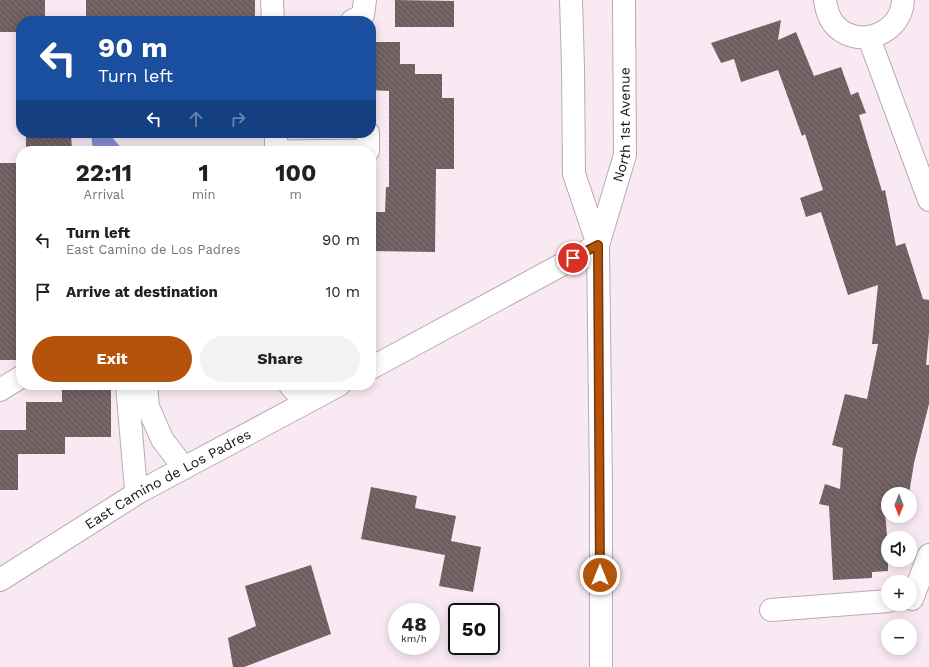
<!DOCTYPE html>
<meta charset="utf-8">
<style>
body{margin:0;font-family:"Work Sans",sans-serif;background:#f2f2f2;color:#202124;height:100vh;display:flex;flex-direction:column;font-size:15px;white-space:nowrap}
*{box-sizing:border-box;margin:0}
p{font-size:13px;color:#757577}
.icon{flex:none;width:22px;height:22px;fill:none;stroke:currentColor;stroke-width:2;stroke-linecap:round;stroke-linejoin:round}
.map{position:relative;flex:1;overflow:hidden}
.panel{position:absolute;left:16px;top:146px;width:360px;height:244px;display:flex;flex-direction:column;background:#fff;border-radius:16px;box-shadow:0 2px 10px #0003}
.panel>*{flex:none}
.hud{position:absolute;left:16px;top:16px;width:360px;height:122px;border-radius:16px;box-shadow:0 2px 10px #0003;background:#1a4fa0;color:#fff;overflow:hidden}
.needle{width:26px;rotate:180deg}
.buttons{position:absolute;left:881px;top:487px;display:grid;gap:8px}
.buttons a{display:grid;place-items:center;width:36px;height:36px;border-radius:50%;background:#fff;box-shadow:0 2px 10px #0003;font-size:20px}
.speed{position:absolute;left:388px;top:603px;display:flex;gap:8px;font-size:20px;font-weight:700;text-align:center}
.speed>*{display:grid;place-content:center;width:52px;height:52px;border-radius:50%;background:#fff;box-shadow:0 2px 10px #0003;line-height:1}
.speed small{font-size:10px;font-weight:400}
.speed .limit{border:2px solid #111;border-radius:6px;background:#fff;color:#111}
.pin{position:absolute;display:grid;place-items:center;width:34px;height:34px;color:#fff;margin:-17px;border:2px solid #fff;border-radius:50%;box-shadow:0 1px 4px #0007}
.me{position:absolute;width:44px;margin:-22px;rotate:0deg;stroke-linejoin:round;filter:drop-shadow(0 0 3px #0008)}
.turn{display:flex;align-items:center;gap:14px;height:84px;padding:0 16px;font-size:18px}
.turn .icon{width:52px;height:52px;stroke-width:2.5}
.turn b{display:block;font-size:28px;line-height:34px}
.lanes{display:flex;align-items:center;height:38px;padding:0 16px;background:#0003;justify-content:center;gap:20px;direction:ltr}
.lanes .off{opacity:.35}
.eta{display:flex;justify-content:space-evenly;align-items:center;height:68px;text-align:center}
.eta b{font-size:24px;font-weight:700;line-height:28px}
.cta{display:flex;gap:8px;margin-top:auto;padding:8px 16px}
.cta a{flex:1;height:46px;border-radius:24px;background:#b45309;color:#fff;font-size:16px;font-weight:700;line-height:46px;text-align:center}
.cta a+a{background:#f2f2f2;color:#202124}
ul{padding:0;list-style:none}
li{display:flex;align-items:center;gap:12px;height:52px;padding:0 16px}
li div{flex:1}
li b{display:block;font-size:15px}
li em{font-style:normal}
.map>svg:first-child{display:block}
.water{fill:#878ed2}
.building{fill:url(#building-back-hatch)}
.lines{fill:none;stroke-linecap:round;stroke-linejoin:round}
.lane-casing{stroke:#b9aab3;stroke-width:15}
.street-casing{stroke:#b9aab3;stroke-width:24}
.secondary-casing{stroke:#b9aab3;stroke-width:24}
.lane{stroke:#fff;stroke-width:13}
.street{stroke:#fff;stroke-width:22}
.secondary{stroke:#fff;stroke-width:22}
.route-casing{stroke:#753606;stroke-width:10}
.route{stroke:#b45309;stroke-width:7}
.labels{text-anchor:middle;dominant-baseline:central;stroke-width:4;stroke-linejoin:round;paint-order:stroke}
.street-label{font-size:14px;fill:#161114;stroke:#fefafc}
</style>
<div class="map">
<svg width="929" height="667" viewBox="0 0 929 667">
<defs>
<pattern id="building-back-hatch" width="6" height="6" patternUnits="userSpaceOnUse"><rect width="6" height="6" fill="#6e5e5f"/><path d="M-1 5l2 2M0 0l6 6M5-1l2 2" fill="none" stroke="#817475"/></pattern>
</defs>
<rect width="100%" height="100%" fill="#f9e9f3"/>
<!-- water -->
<polygon class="water" points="91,133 111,133 111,136 123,150 122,151 93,151"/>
<!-- building -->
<g class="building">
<polygon points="0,0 45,0 45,21 21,21 21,32 0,32"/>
<rect x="86" y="0" width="169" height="21"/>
<polygon points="395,0 454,1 454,27 395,27"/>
<polygon points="781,20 778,40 796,32 814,76 841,67 851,95 858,92 866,113 859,115 882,191 885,190 896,246 905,243 923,299 929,300 929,333 926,365 929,365 929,404 914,463 909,494 888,494 888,499 884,498 888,549 888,571 872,572 872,578 833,580 829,506 819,504 825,484 840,489 843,448 832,445 845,394 867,399 878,344 872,344 878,285 848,295 821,212 806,217 800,198 823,190 805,134 802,136 778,70 741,82 734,59 721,63 711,43"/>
<polygon points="371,42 400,42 400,64 415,64 415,74 442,74 442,98 454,98 454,169 436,169 435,252 371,251 371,212 385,212 386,187 389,187 389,91 371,90"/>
<polygon points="26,133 71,133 72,151 26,151"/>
<rect x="0" y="163" width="21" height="197"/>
<polygon points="62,385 111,385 111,437 65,437 65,454 18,454 18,490 0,490 0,430 26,430 26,402 62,402"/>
<polygon points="371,487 417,496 415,508 456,516 451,541 481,547 473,592 439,586 445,555 361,539"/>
<polygon points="311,565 331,634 244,667 233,667 228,638 256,626 245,586"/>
</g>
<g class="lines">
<defs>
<polyline id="lane" points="276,147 368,146"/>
<g id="street">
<polyline points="272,0 273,21"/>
<path d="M825,0C826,8 828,16 833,23C855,51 902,35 903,0"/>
<polyline points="352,21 363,15 365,0"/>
<polyline points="869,38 929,200"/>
<polyline points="276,133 276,151"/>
<polyline points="368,151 368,133"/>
<polyline points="371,368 598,245"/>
<polyline points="127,385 136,490 139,492"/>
<polyline points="146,385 148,407 162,439 184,468"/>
<polyline points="290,385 296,392 313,399 309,389"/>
<polyline points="0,390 21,377"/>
<path id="s1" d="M0,580L139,492L339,385"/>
<polyline points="912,599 929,555"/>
<polyline points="771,610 888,601"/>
</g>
<g id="secondary">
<polyline points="571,0 573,67 574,174 598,245 601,489 601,667"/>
<path id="s2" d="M598,245L625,155L624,0"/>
</g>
</defs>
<!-- lane casing -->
<use href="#lane" class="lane-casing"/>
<!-- street casing -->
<use href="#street" class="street-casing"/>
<!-- secondary casing -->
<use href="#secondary" class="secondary-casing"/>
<!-- lane -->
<use href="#lane" class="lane"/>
<!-- street -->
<use href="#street" class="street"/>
<!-- secondary -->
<use href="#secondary" class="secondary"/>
</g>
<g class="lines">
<defs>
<polyline id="route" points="573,258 598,245 600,575"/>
</defs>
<!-- route casing -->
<use href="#route" class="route-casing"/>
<!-- route -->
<use href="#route" class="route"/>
</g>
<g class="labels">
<!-- street labels -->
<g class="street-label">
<text stroke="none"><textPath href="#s2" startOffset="124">North 1st Avenue</textPath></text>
<text stroke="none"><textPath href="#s1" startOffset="196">East Camino de Los Padres</textPath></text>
</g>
</g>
</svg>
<div class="buttons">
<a><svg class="needle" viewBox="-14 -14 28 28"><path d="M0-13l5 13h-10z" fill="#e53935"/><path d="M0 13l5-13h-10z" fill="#757577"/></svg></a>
<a><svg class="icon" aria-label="sound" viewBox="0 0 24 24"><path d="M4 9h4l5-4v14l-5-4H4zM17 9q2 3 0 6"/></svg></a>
<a>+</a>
<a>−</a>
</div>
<div class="speed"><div>48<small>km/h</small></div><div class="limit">50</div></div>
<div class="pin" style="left:573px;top:258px;background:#d93025"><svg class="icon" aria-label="arrive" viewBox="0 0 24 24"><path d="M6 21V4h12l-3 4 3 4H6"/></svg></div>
<svg class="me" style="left:600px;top:575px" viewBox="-20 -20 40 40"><circle r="17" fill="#b45309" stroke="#fff" stroke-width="3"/><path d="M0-11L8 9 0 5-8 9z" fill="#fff"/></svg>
<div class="hud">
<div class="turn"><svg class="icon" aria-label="left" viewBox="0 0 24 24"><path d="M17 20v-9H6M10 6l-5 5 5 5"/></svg><div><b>90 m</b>Turn left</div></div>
<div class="lanes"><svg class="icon" aria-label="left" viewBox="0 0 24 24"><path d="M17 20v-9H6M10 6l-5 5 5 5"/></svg><svg class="icon off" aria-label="ahead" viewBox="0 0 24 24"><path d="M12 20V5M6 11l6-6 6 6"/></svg><svg class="icon off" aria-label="right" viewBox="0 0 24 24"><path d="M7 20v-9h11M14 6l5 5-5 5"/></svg></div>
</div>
<section class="panel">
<div class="eta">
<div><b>22:11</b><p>Arrival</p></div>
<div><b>1</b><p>min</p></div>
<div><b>100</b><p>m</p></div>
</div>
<ul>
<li><svg class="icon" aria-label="left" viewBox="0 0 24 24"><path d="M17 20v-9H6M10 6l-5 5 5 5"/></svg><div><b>Turn left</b><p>East Camino de Los Padres</p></div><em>90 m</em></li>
<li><svg class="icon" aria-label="arrive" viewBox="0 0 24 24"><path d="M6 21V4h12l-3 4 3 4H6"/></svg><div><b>Arrive at destination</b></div><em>10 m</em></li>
</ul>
<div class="cta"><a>Exit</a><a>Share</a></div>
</section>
</div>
